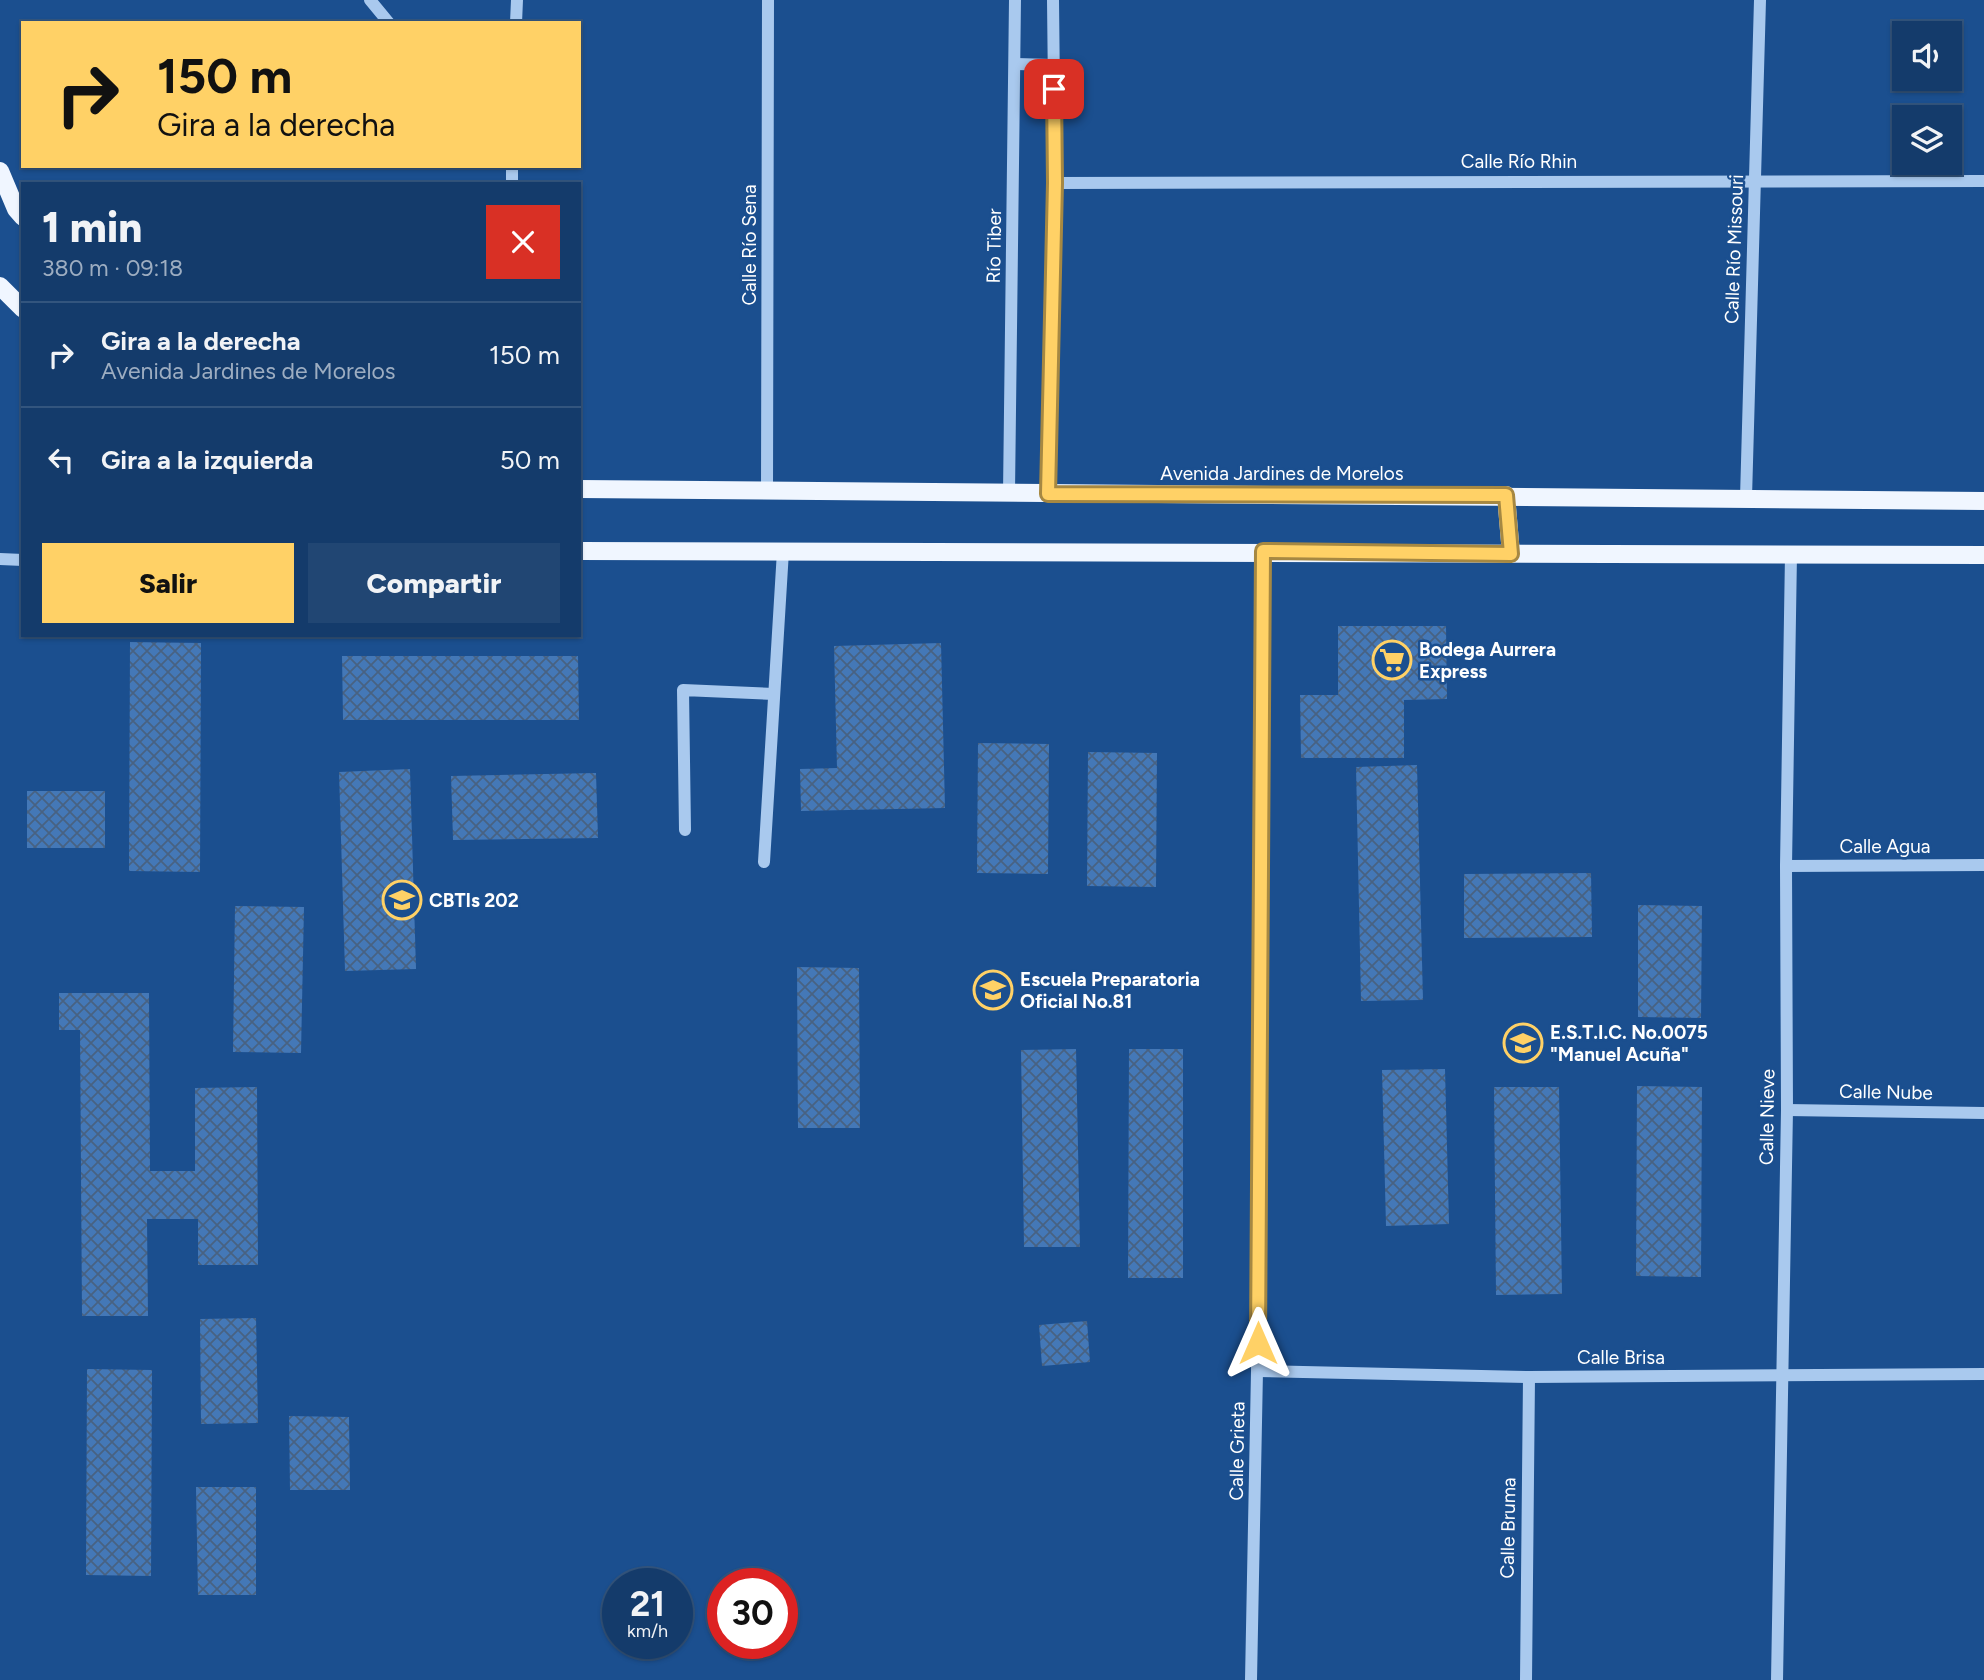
<!DOCTYPE html>
<html lang="es">
<meta charset="utf-8">
<style>
body{margin:0;font-family:Figtree,sans-serif;background:#214673;color:#f1f3f6;height:100vh;display:flex;flex-direction:column;font-size:26px;white-space:nowrap}
*{box-sizing:border-box;margin:0}
p{font-size:23px;color:#9dadc1}
.icon{flex:none;width:38px;height:38px;fill:none;stroke:currentColor;stroke-width:2;stroke-linecap:round;stroke-linejoin:round}
.map{position:relative;flex:1;overflow:hidden}
.panel{position:absolute;left:21px;top:182px;width:560px;height:455px;display:flex;flex-direction:column;background:#143b6b;border-radius:0px;box-shadow:0 2px 5px #0004,0 0 0 2px #33557e}
.panel>*{flex:none}
.hud{position:absolute;left:21px;top:21px;width:560px;height:147px;border-radius:0px;box-shadow:0 2px 5px #0004,0 0 0 2px #33557e;background:#ffd166;color:#111;overflow:hidden}
.buttons{position:absolute;left:1892px;top:21px;display:grid;gap:14px}
.buttons a{display:grid;place-items:center;width:70px;height:70px;border-radius:0px;background:#143b6b;box-shadow:0 2px 5px #0004,0 0 0 2px #33557e;font-size:35px}
.speed{position:absolute;left:602px;top:1568px;display:flex;gap:14px;font-size:35px;font-weight:700;text-align:center}
.speed>*{display:grid;place-content:center;width:91px;height:91px;border-radius:50%;background:#143b6b;box-shadow:0 2px 5px #0004,0 0 0 2px #33557e;line-height:1}
.speed small{font-size:18px;font-weight:400}
.speed .limit{border:10px solid #d22;background:#fff;color:#111}
.pin{position:absolute;display:grid;place-items:center;width:60px;height:60px;color:#fff;margin:-30px;border-radius:14px;box-shadow:0 4px 10px #0006}
.me{position:absolute;width:77px;margin:-38px;rotate:0deg;stroke-linejoin:round;filter:drop-shadow(0 0 5px #0008)}
.turn{display:flex;align-items:center;gap:24px;height:147px;padding:0 21px;font-size:32px}
.turn .icon{width:91px;height:91px;stroke-width:2.5}
.turn b{display:block;font-size:49px;line-height:60px}
.round{display:grid;place-items:center;flex:none;width:74px;height:74px;border-radius:0px;background:#214673}
.head{display:flex;align-items:center;justify-content:space-between;height:119px;padding:0 21px}
h1{font-size:42px;font-weight:800;line-height:52px}
.action{display:flex;gap:14px;margin-top:auto;padding:14px 21px}
.action a{flex:1;height:80px;border-radius:0px;background:#ffd166;color:#111;font-size:28px;font-weight:800;line-height:80px;text-align:center}
.action a+a{background:#214673;color:#f1f3f6}
ul{padding:0;list-style:none}
li{display:flex;align-items:center;gap:21px;height:105px;padding:0 21px;border-top:2px solid #33557e}
li div{flex:1}
li b{display:block;font-size:26px}
li em{font-style:normal}
.map>svg:first-child{display:block}
.building{fill:url(#building-cross-hatch)}
.lines{fill:none;stroke-linecap:round;stroke-linejoin:round}
.minor{stroke:#a9c9ee;stroke-width:12}
.major{stroke:#f0f6ff;stroke-width:18}
.route-casing{stroke:#a68842;stroke-width:18}
.route{stroke:#ffd166;stroke-width:12}
.labels{text-anchor:middle;dominant-baseline:central;stroke-width:5;stroke-linejoin:round;paint-order:stroke}
.street-label{font-size:19px;fill:#fff;stroke:#1b4f8f}
.poi-label{font-size:19px;font-weight:bold;fill:#fff;stroke:#1b4f8f;text-anchor:start}
</style>
<div class="map">
<svg width="1984" height="1680" viewBox="0 0 1984 1680">
<defs>
<pattern id="building-cross-hatch" width="8" height="8" patternUnits="userSpaceOnUse" patternTransform="scale(1.75)"><rect width="8" height="8" fill="#4478b7"/><path d="M0 0l8 8M0 8l8-8" fill="none" stroke="#486282"/></pattern>
</defs>
<rect width="100%" height="100%" fill="#1b4f8f"/>
<!-- building -->
<g class="building">
<polygon points="1338,626 1446,626 1447,699 1404,700 1404,758 1301,758 1300,695 1338,695"/>
<polygon points="130,642 201,643 200,872 129,871"/>
<polygon points="941,643 945,808 801,811 800,769 837,768 834,646"/>
<polygon points="342,656 578,656 579,720 343,720"/>
<polygon points="978,743 1049,744 1048,874 977,873"/>
<polygon points="1088,752 1157,753 1156,887 1087,886"/>
<polygon points="1417,765 1423,1000 1361,1001 1356,767"/>
<polygon points="410,769 416,969 345,971 339,772"/>
<polygon points="596,773 598,838 453,840 451,776"/>
<rect x="27" y="791" width="78" height="57"/>
<polygon points="1591,873 1592,937 1464,938 1464,874"/>
<polygon points="1638,905 1702,906 1701,1018 1638,1017"/>
<polygon points="235,906 304,907 301,1053 233,1052"/>
<polygon points="797,967 859,968 860,1128 798,1128"/>
<polygon points="59,993 149,993 150,1171 195,1171 195,1088 257,1087 258,1265 198,1265 198,1219 147,1219 148,1316 82,1316 80,1030 59,1030"/>
<polygon points="1076,1049 1080,1247 1024,1247 1021,1050"/>
<polygon points="1129,1049 1183,1049 1183,1278 1128,1278"/>
<polygon points="1445,1069 1449,1224 1386,1226 1382,1070"/>
<polygon points="1637,1086 1702,1087 1701,1277 1636,1276"/>
<polygon points="1494,1087 1559,1087 1562,1294 1496,1295"/>
<polygon points="256,1318 258,1423 201,1424 200,1319"/>
<polygon points="1087,1321 1090,1362 1042,1366 1039,1325"/>
<polygon points="87,1369 152,1370 151,1576 86,1575"/>
<polygon points="289,1416 349,1417 350,1490 290,1490"/>
<polygon points="196,1487 256,1487 256,1595 198,1595"/>
</g>
<g class="lines">
<!-- minor -->
<g class="minor">
<polyline points="370,0 389,23"/>
<polyline points="516,23 517,0"/>
<polyline points="1016,64 1053,65"/>
<polyline points="512,166 512,184"/>
<polyline points="1055,183 1984,181"/>
<polyline points="767,491 768,0"/>
<polyline points="1009,493 1015,0"/>
<polyline points="1047,494 1055,183 1053,0"/>
<polyline points="1746,498 1760,0"/>
<polyline points="0,559 23,560"/>
<polyline points="685,830 683,690 774,694"/>
<polyline points="764,862 783,551"/>
<polyline points="1786,866 1984,865"/>
<polyline points="1787,1110 1984,1113"/>
<polyline points="1257,1371 1529,1377 1984,1374"/>
<polyline points="1251,1680 1257,1371 1263,551"/>
<polyline points="1526,1680 1529,1377"/>
<polyline points="1777,1680 1787,1110 1786,866 1791,554"/>
</g>
<!-- major -->
<g class="major">
<polyline points="0,171 16,209 23,217"/>
<polyline points="0,286 23,309"/>
<polyline points="579,489 1984,501"/>
<polyline points="1506,495 1511,554"/>
<polyline points="579,551 1984,555"/>
</g>
</g>
<g class="lines">
<defs>
<polyline id="route" points="1054,89 1055,183 1048,494 1506,495 1511,554 1263,551 1258,1343"/>
</defs>
<!-- route casing -->
<use href="#route" class="route-casing"/>
<!-- route -->
<use href="#route" class="route"/>
</g>
<!-- icons -->
<defs>
<symbol id="supermarket-ring" viewBox="-11 -11 22 22"><circle r="9.5" fill="#1b4f8f" stroke="#ffd166" stroke-width="1.5"/><path d="M-6-5.5h2.5l.6 2H6L4.5 2H-2.5L-4.4-4H-6ZM-1.5 3.2a1.3 1.3 0 1 0 .1 0ZM3 3.2a1.3 1.3 0 1 0 .1 0Z" fill="#ffd166"/></symbol>
<symbol id="school-ring" viewBox="-11 -11 22 22"><circle r="9.5" fill="#1b4f8f" stroke="#ffd166" stroke-width="1.5"/><path d="M0-5L7-2L0 1L-7-2ZM-4 1L0 2.5L4 1V4Q0 6-4 4Z" fill="#ffd166"/></symbol>
</defs>
<g fill-rule="evenodd">
<use href="#supermarket-ring" x="1370" y="638" width="44" height="44"/>
<use href="#school-ring" x="380" y="878" width="44" height="44"/>
<use href="#school-ring" x="971" y="968" width="44" height="44"/>
<use href="#school-ring" x="1501" y="1021" width="44" height="44"/>
</g>
<g class="labels">
<!-- street labels -->
<g class="street-label">
<text x="1519" y="161">Calle Río Rhin</text>
<text transform="translate(749 245) rotate(-90)">Calle Río Sena</text>
<text transform="translate(994 246) rotate(-89)">Río Tiber</text>
<text transform="translate(1734 249) rotate(-88)">Calle Río Missouri</text>
<text x="1282" y="473">Avenida Jardines de Morelos</text>
<text x="1885" y="846">Calle Agua</text>
<text transform="translate(1886 1092) rotate(1)">Calle Nube</text>
<text transform="translate(1767 1117) rotate(-89)">Calle Nieve</text>
<text x="1621" y="1357">Calle Brisa</text>
<text transform="translate(1237 1451) rotate(-89)">Calle Grieta</text>
<text transform="translate(1508 1528) rotate(-89)">Calle Bruma</text>
</g>
<!-- poi labels -->
<g class="poi-label">
<text x="1419" y="649">Bodega Aurrera<tspan x="1419" dy="22">Express</tspan></text>
<text x="429" y="900">CBTIs 202</text>
<text x="1020" y="979">Escuela Preparatoria<tspan x="1020" dy="22">Oficial No.81</tspan></text>
<text x="1550" y="1032">E.S.T.I.C. No.0075<tspan x="1550" dy="22">"Manuel Acuña"</tspan></text>
</g>
</g>
</svg>
<div class="buttons">
<a><svg class="icon" aria-label="sound" viewBox="0 0 24 24"><path d="M4 9h4l5-4v14l-5-4H4zM17 9q2 3 0 6"/></svg></a>
<a><svg class="icon" aria-label="layers" viewBox="0 0 24 24"><path d="M12 4l9 5-9 5-9-5zM3 14l9 5 9-5"/></svg></a>
</div>
<div class="speed"><div>21<small>km/h</small></div><div class="limit">30</div></div>
<div class="pin" style="left:1054px;top:89px;background:#d93025"><svg class="icon" aria-label="arrive" viewBox="0 0 24 24"><path d="M6 21V4h12l-3 4 3 4H6"/></svg></div>
<svg class="me" style="left:1258px;top:1343px" viewBox="-20 -20 40 40"><path d="M0-17L14 15 0 8-14 15z" fill="#ffd166" stroke="#fff" stroke-width="4"/></svg>
<div class="hud">
<div class="turn"><svg class="icon" aria-label="right" viewBox="0 0 24 24"><path d="M7 20v-9h11M14 6l5 5-5 5"/></svg><div><b>150 m</b>Gira a la derecha</div></div>
</div>
<section class="panel">
<div class="head"><div><h1>1 min</h1><p>380 m · 09:18</p></div><a class="round" style="background:#d93025;color:#fff"><svg class="icon" aria-label="close" viewBox="0 0 24 24"><path d="M6 6l12 12M18 6L6 18"/></svg></a></div>
<ul>
<li><svg class="icon" aria-label="right" viewBox="0 0 24 24"><path d="M7 20v-9h11M14 6l5 5-5 5"/></svg><div><b>Gira a la derecha</b><p>Avenida Jardines de Morelos</p></div><em>150 m</em></li>
<li><svg class="icon" aria-label="left" viewBox="0 0 24 24"><path d="M17 20v-9H6M10 6l-5 5 5 5"/></svg><div><b>Gira a la izquierda</b></div><em>50 m</em></li>
</ul>
<div class="action"><a>Salir</a><a>Compartir</a></div>
</section>
</div>
